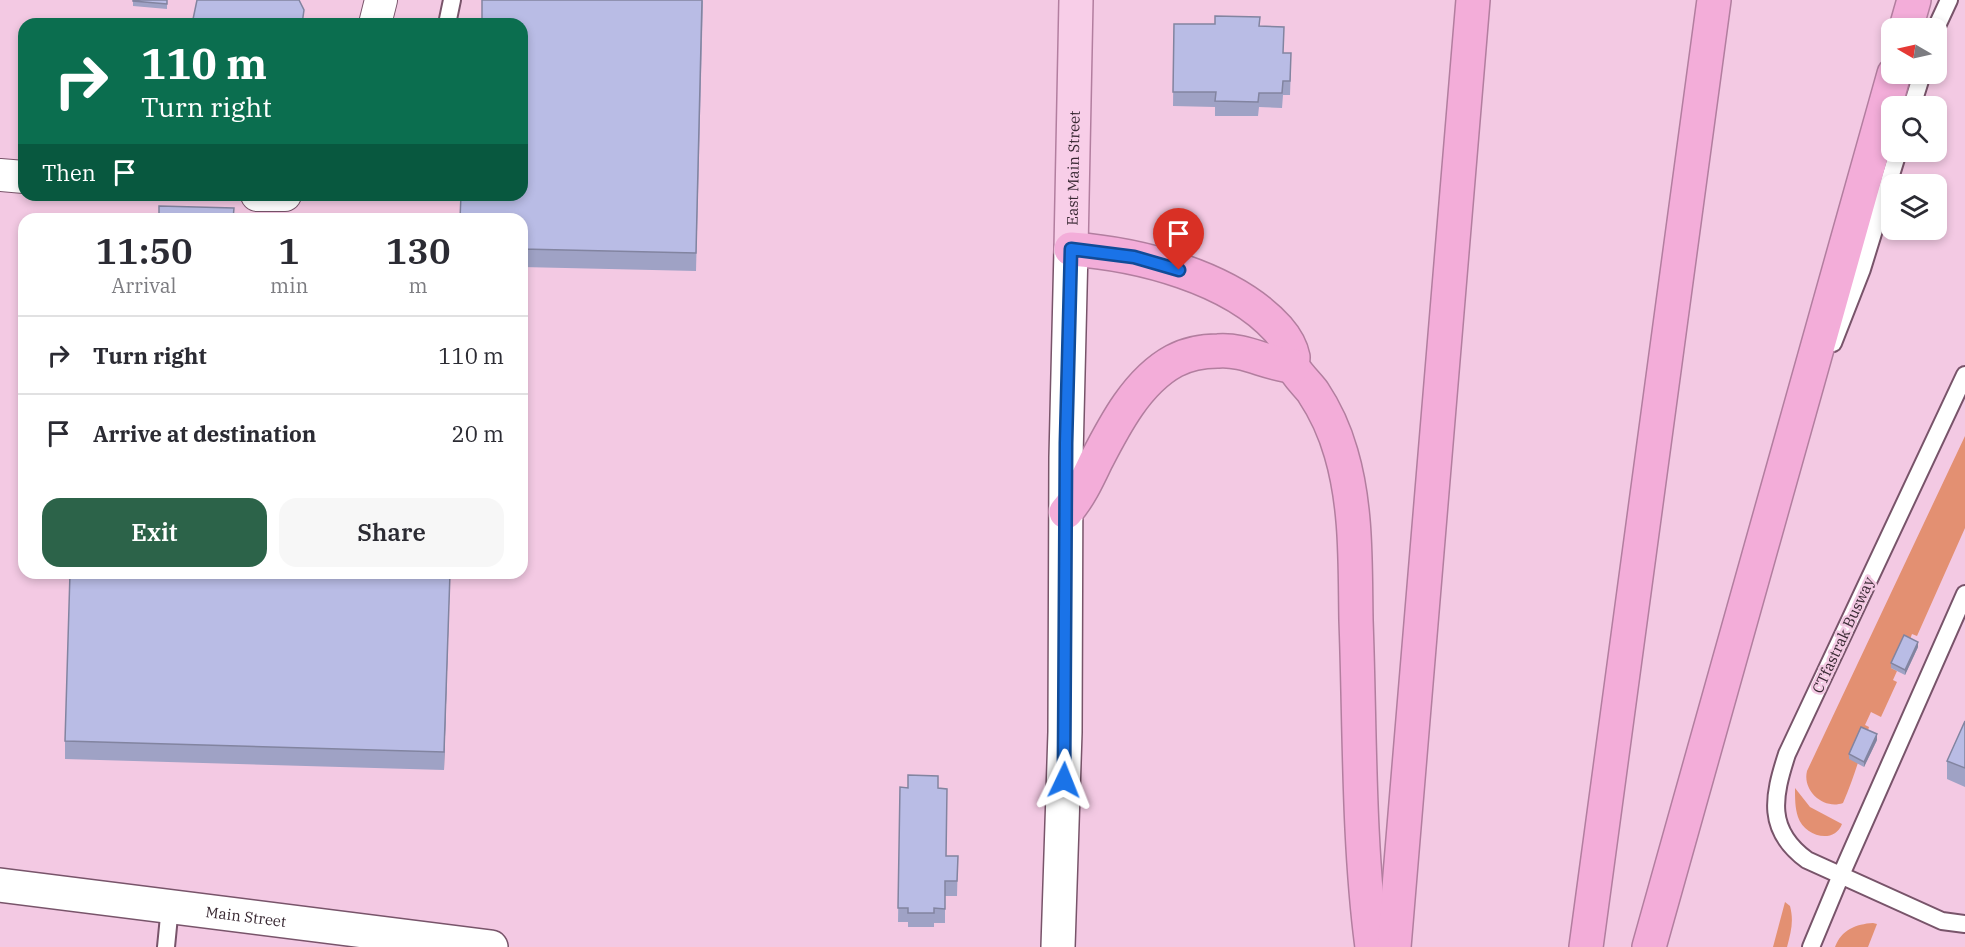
<!DOCTYPE html>
<style>
body{margin:0;font-family:"IBM Plex Serif",serif;background:#f7f7f7;color:#2b2b33;height:100vh;display:flex;flex-direction:column;font-size:22px;white-space:nowrap}
*{box-sizing:border-box;margin:0}
p{font-size:20px;color:#7c7c81}
.icon{flex:none;width:33px;height:33px;fill:none;stroke:currentColor;stroke-width:2;stroke-linecap:round;stroke-linejoin:round}
.map{position:relative;flex:1;overflow:hidden}
.sheet{position:absolute;left:18px;top:213px;width:510px;height:366px;display:flex;flex-direction:column;background:#fff;border-radius:18px;box-shadow:0 3px 9px #0003}
.sheet>*{flex:none}
.banner{position:absolute;left:18px;top:18px;width:510px;height:183px;border-radius:18px;box-shadow:0 3px 9px #0003;background:#0b6e4f;color:#fff;overflow:hidden}
.needle{width:39px;rotate:279deg}
.tools{position:absolute;left:1881px;top:18px;display:grid;gap:12px}
.tools a{display:grid;place-items:center;width:66px;height:66px;border-radius:12px;background:#fff;box-shadow:0 3px 9px #0003;font-size:30px}
.pin{position:absolute;display:grid;place-items:center;width:51px;height:51px;color:#fff;margin:-62px -26px;border-radius:50% 50% 50% 0;rotate:-45deg;box-shadow:0 0 6px #0007}
.pin .icon{rotate:45deg}
.me{position:absolute;width:66px;margin:-33px;rotate:2deg;stroke-linejoin:round;filter:drop-shadow(0 0 4px #0008)}
.turn{display:flex;align-items:center;gap:21px;height:126px;padding:0 24px;font-size:27px}
.turn .icon{width:78px;height:78px;stroke-width:2.5}
.turn b{display:block;font-size:42px;line-height:51px}
.then{display:flex;align-items:center;height:57px;padding:0 24px;background:#0003;gap:12px;font-size:22px}
.eta{display:flex;justify-content:space-evenly;align-items:center;height:102px;text-align:center}
.eta b{font-size:36px;font-weight:600;line-height:42px}
.primary-button{display:flex;gap:12px;margin-top:auto;padding:12px 24px}
.primary-button a{flex:1;height:69px;border-radius:18px;background:#2c6349;color:#fff;font-size:24px;font-weight:600;line-height:69px;text-align:center}
.primary-button a+a{background:#f7f7f7;color:#2b2b33}
ul{padding:0;list-style:none}
li{display:flex;align-items:center;gap:18px;height:78px;padding:0 24px;border-top:2px solid #e1e1e2}
li div{flex:1}
li b{display:block;font-size:22px}
li em{font-style:normal}
.map>svg:first-child{display:block}
.green{fill:#e39072}
.lines{fill:none;stroke-linecap:round;stroke-linejoin:round}
.lane-casing{stroke:#78546a;stroke-width:20}
.street-casing{stroke:#78546a;stroke-width:34}
.secondary-casing{stroke:#78546a;stroke-width:36}
.primary-casing{stroke:#b27e9f;stroke-width:36}
.highway-casing{stroke:#b27e9f;stroke-width:36}
.lane{stroke:#fff;stroke-width:16}
.street{stroke:#fff;stroke-width:32}
.secondary{stroke:#fff;stroke-width:33}
.primary{stroke:#f8cee8;stroke-width:33}
.highway{stroke:#f3add9;stroke-width:33}
.wall{fill:#9fa2c5}
.shaded-wall{fill:#8284a0}
.building{fill:#b9bce5;stroke:#8284a0;stroke-width:1.5}
.route-casing{stroke:#114b97;stroke-width:15}
.route{stroke:#1a73e8;stroke-width:10}
.labels{text-anchor:middle;dominant-baseline:central;stroke-width:5;stroke-linejoin:round;paint-order:stroke}
.street-label{font-size:15px;fill:#382832;stroke:#f3c9e3}
</style>
<div class="map">
<svg width="1965" height="947" viewBox="0 0 1965 947">
<rect width="100%" height="100%" fill="#f3c9e3"/>
<!-- green -->
<g class="green">
<path d="M1965,436V528L1917,636L1912,634L1909,642L1891,668L1897,671L1893,680L1897,682L1881,717L1871,712L1865,725L1869,727C1861,753 1854,778 1843,803C1824,810 1802,791 1807,771Z"/>
<path d="M1795,788L1810,807L1842,824C1834,845 1804,836 1798,817C1795,808 1795,798 1795,788Z"/>
<path d="M1785,902L1790,906C1794,921 1791,932 1787,947H1773Z"/>
<path d="M1873,923L1877,924L1868,947H1835C1841,930 1856,924 1873,923Z"/>
</g>
<g class="lines">
<defs>
<g id="lane">
<polyline points="447,24 452,0"/>
<polyline points="1936,28 1949,0"/>
<polyline points="1912,106 1922,74"/>
<polyline points="1833,343 1862,269 1898,152"/>
<path d="M1965,375L1787,754C1773,797 1766,830 1807,860L1942,921L1965,924"/>
<polyline points="166,947 170,906"/>
<polyline points="1811,947 1841,875 1965,594"/>
</g>
<g id="street">
<polyline points="375,24 381,0"/>
<polyline points="0,175 24,177"/>
<polyline points="257,195 285,195"/>
</g>
<g id="secondary">
<path id="s1" d="M0,885L491,947"/>
<polyline points="1058,947 1065,732 1066,457 1071,249"/>
</g>
<g id="primary">
<path id="s2" d="M1071,249L1076,0"/>
</g>
<g id="highway">
<polyline points="1906,28 1914,0"/>
<path d="M1071,249C1139,254 1231,277 1278,329C1285,337 1291,347 1293,357C1293,360 1292,364 1293,366C1296,374 1308,385 1313,392C1325,410 1335,432 1341,453C1357,507 1355,565 1356,620C1360,727 1358,841 1372,947"/>
<path d="M1066,512C1079,497 1087,480 1096,461C1114,426 1137,381 1174,361C1187,354 1203,351 1218,351C1245,349 1267,364 1293,366"/>
<polyline points="1394,947 1473,0"/>
<polyline points="1586,947 1714,0"/>
<polyline points="1649,947 1894,74"/>
</g>
</defs>
<!-- lane casing -->
<use href="#lane" class="lane-casing"/>
<!-- street casing -->
<use href="#street" class="street-casing"/>
<!-- secondary casing -->
<use href="#secondary" class="secondary-casing"/>
<!-- primary casing -->
<use href="#primary" class="primary-casing"/>
<!-- highway casing -->
<use href="#highway" class="highway-casing"/>
<!-- lane -->
<use href="#lane" class="lane"/>
<!-- street -->
<use href="#street" class="street"/>
<!-- secondary -->
<use href="#secondary" class="secondary"/>
<!-- primary -->
<use href="#primary" class="primary"/>
<!-- highway -->
<use href="#highway" class="highway"/>
</g>
<!-- wall -->
<g class="wall">
<polygon points="133,0 167,0 167,9 133,6"/>
<polygon points="703,0 696,271 522,267 522,195"/>
<polygon points="1174,24 1260,26 1283,53 1291,67 1290,95 1283,95 1282,108 1259,107 1258,116 1215,116 1215,107 1173,106"/>
<polygon points="450,573 444,770 65,759 65,741"/>
<polygon points="1918,647 1905,675 1891,668 1891,663"/>
<polygon points="1965,721 1965,787 1947,779 1947,761"/>
<polygon points="1877,740 1864,767 1849,759 1849,754"/>
<polygon points="900,787 938,788 946,856 958,856 957,896 945,896 945,923 934,923 934,927 908,927 908,922 898,922"/>
</g>
<!-- shaded-wall -->
<g class="shaded-wall">
<polygon points="450,573 444,770 444,752"/>
<polygon points="1918,642 1918,647 1905,675 1905,670"/>
<polygon points="1877,734 1877,740 1864,767 1864,762"/>
</g>
<!-- building -->
<g class="building">
<polygon points="133,0 167,0 167,4 133,1"/>
<polygon points="197,0 299,0 304,10 302,24 192,24"/>
<polygon points="482,0 702,0 696,253 522,249 522,219 460,219 461,195 522,195 522,24 482,24"/>
<polygon points="1215,16 1260,17 1259,26 1284,27 1283,53 1291,53 1290,81 1283,81 1282,93 1259,93 1258,102 1215,101 1216,92 1173,92 1174,24 1215,24"/>
<polygon points="159,206 234,208 233,219 159,219"/>
<polygon points="70,573 450,573 444,752 65,741"/>
<polygon points="1904,635 1918,642 1905,670 1891,663"/>
<polygon points="1965,721 1965,768 1947,761"/>
<polygon points="1861,727 1877,734 1864,762 1849,754"/>
<polygon points="908,775 938,776 938,788 947,789 946,856 958,856 957,881 945,881 945,909 934,908 934,913 908,913 908,908 898,908 900,787 908,788"/>
</g>
<g class="lines">
<defs>
<polyline id="route" points="1064,780 1066,443 1071,249 1134,257 1179,270"/>
</defs>
<!-- route casing -->
<use href="#route" class="route-casing"/>
<!-- route -->
<use href="#route" class="route"/>
</g>
<g class="labels">
<!-- street labels -->
<g class="street-label">
<text stroke="none"><textPath href="#s2" startOffset="81">East Main Street</textPath></text>
<text transform="translate(1843 635) rotate(-65)">CTfastrak Busway</text>
<text stroke="none"><textPath href="#s1" startOffset="248">Main Street</textPath></text>
</g>
</g>
</svg>
<div class="tools">
<a><svg class="needle" viewBox="-14 -14 28 28"><path d="M0-13l5 13h-10z" fill="#e53935"/><path d="M0 13l5-13h-10z" fill="#7c7c81"/></svg></a>
<a><svg class="icon" aria-label="search" viewBox="0 0 24 24"><circle cx="10" cy="10" r="6"/><path d="M15 15l6 6"/></svg></a>
<a><svg class="icon" aria-label="layers" viewBox="0 0 24 24"><path d="M12 4l9 5-9 5-9-5zM3 14l9 5 9-5"/></svg></a>
</div>
<div class="pin" style="left:1179px;top:270px;background:#d93025"><svg class="icon" aria-label="arrive" viewBox="0 0 24 24"><path d="M6 21V4h12l-3 4 3 4H6"/></svg></div>
<svg class="me" style="left:1064px;top:780px" viewBox="-20 -20 40 40"><path d="M0-17L14 15 0 8-14 15z" fill="#1a73e8" stroke="#fff" stroke-width="4"/></svg>
<div class="banner">
<div class="turn"><svg class="icon" aria-label="right" viewBox="0 0 24 24"><path d="M7 20v-9h11M14 6l5 5-5 5"/></svg><div><b>110 m</b>Turn right</div></div>
<div class="then">Then<svg class="icon" aria-label="arrive" viewBox="0 0 24 24"><path d="M6 21V4h12l-3 4 3 4H6"/></svg></div>
</div>
<section class="sheet">
<div class="eta">
<div><b>11:50</b><p>Arrival</p></div>
<div><b>1</b><p>min</p></div>
<div><b>130</b><p>m</p></div>
</div>
<ul>
<li><svg class="icon" aria-label="right" viewBox="0 0 24 24"><path d="M7 20v-9h11M14 6l5 5-5 5"/></svg><div><b>Turn right</b></div><em>110 m</em></li>
<li><svg class="icon" aria-label="arrive" viewBox="0 0 24 24"><path d="M6 21V4h12l-3 4 3 4H6"/></svg><div><b>Arrive at destination</b></div><em>20 m</em></li>
</ul>
<div class="primary-button"><a>Exit</a><a>Share</a></div>
</section>
</div>
